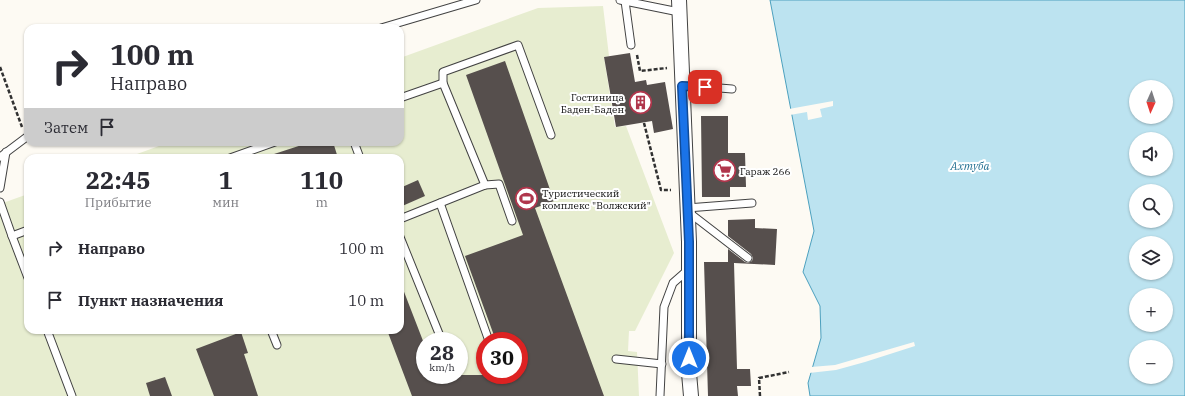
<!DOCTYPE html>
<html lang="ru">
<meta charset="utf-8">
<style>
body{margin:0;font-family:"IBM Plex Serif",serif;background:#f2f2f3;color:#2b2b33;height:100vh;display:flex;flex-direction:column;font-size:15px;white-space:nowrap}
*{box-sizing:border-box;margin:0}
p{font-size:13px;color:#7c7c81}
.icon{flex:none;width:22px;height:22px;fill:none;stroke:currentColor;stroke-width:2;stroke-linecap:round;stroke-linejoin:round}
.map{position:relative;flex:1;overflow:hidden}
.drawer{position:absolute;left:24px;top:154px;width:380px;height:180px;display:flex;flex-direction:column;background:#fff;border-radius:12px;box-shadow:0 1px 3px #0004}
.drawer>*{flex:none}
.top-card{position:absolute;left:24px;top:24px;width:380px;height:122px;border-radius:12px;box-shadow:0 1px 3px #0004;background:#fff;color:#2b2b33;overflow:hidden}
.needle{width:26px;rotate:183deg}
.controls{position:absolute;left:1129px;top:80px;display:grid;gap:8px}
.controls a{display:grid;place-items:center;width:44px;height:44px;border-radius:50%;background:#fff;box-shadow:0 1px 3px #0004;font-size:20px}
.speed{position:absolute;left:416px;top:332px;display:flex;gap:8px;font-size:20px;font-weight:700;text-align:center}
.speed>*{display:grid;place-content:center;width:52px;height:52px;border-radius:50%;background:#fff;box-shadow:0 1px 3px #0004;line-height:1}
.speed small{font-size:10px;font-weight:400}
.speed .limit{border:6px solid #d22;background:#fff;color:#111}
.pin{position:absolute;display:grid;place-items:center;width:34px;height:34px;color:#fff;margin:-17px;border-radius:8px;box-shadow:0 2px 6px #0006}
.me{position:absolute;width:44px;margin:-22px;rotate:0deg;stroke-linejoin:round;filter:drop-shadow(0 0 3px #0008)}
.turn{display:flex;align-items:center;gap:14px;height:84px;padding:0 20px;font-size:18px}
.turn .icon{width:52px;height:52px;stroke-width:2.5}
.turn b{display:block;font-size:28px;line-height:34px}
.then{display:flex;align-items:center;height:38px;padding:0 20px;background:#0003;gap:8px;font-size:15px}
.eta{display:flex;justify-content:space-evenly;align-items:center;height:68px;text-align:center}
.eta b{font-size:24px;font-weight:700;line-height:28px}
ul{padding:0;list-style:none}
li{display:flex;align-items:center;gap:12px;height:52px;padding:0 20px}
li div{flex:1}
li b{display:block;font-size:15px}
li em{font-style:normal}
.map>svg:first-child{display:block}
.pitch{fill:#e7edd0;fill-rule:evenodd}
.water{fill:#bce3f0;stroke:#4ca0be;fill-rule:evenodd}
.pier{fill:#fdfaf3}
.building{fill:#564f4d}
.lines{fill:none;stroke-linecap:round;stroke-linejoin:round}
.lane-casing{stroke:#424242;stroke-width:9}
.street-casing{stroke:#424242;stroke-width:16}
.path{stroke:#313131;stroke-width:2.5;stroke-dasharray:4 2;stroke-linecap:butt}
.lane{stroke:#fff;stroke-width:7}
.street{stroke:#fff;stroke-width:14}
.route-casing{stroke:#114b97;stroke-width:10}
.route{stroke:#1a73e8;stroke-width:7}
.labels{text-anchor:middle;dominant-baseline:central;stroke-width:4;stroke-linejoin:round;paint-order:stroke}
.poi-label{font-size:10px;fill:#0f0f0f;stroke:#fff;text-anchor:start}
.water-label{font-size:11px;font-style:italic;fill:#267293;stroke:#fff}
</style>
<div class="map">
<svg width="1185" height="396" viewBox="0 0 1185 396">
<rect width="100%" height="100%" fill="#fdfaf3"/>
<!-- pitch -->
<path class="pitch" d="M603,6L609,56L604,57L615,127L626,126L674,253L635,331H629L628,351L637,352L639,396H0V204L28,194V330H400V158H126L170,142H400V58L538,8ZM425,341H459V375H425ZM485,341H519V375H485Z"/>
<!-- water -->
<path class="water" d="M770,0H1185V396H810L808,383L821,338L820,306L803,272L814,231ZM1136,87H1166V117H1136ZM1136,139H1166V169H1136ZM1136,191H1166V221H1136ZM1136,243H1166V273H1136ZM1136,295H1166V325H1136ZM1136,347H1166V377H1136Z"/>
<!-- pier -->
<g class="pier">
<polygon points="833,101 833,106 820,109 822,117 808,120 807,112 790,115 789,109"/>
<polygon points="914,342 915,346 865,362 836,370 809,373 811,367 835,365"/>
</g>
<!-- building -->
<g class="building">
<polygon points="630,53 635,82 646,80 647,85 665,82 673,129 654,133 652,121 616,127 604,57"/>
<polygon points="505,61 554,201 535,208 604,396 412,396 387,330 400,330 400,284 401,284 425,346 425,375 519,375 519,341 496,341 465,256 523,235 466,75"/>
<polygon points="701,116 728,116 728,153 745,153 746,187 730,187 730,197 702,197"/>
<polygon points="311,142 333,142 338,158 271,158 271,155"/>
<polygon points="418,180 425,196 400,207 400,188"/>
<polygon points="755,219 755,228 777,229 775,265 734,263 737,369 750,369 751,386 737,386 738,396 708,396 704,262 728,262 728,249 745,262 748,263 752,261 753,258 751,254 728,236 728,220"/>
<polygon points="241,332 248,353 244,354 258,396 214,396 196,349"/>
<polygon points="165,377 172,396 150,396 146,383"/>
</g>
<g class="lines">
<defs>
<g id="lane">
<polyline points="620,0 679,12"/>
<polyline points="625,1 631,45"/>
<polyline points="381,28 476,0"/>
<polyline points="443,83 443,72 518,45 551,135"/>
<polyline points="682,86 695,86 732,89"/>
<polyline points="400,98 443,83 485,185 499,184 512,221"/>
<polyline points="354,142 360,158"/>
<polyline points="0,157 28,136"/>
<polyline points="230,158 275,142"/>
<polyline points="0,188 6,152"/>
<polyline points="0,202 12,236 28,230"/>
<polyline points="440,203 489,341"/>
<polyline points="687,208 752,203"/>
<polyline points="687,211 748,258"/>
<polyline points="400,219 485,185"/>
<polyline points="12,236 28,278"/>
<polyline points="400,237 442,341"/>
<polyline points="47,330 72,396"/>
<polyline points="271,330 277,345"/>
<polyline points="616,359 662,364"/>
<polyline points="660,396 664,307 673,283 689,269"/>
</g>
<polyline id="street" points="679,0 689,242 689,373 691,396"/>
</defs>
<!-- lane casing -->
<use href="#lane" class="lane-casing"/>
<!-- street casing -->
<use href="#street" class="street-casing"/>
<!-- path -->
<g class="path">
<polyline points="637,55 640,71 667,68"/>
<polyline points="0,67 22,127"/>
<polyline points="644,123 661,190 671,190"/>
<polyline points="760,396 759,378 789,372"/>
</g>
<!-- lane -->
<use href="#lane" class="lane"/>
<!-- street -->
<use href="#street" class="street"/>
</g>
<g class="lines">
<defs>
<polyline id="route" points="689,358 689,242 682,86 705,87"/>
</defs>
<!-- route casing -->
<use href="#route" class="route-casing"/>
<!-- route -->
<use href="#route" class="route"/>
</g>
<!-- icons -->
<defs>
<symbol id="building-ring" viewBox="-11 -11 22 22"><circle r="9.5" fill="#fff" stroke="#b0364c" stroke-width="1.5"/><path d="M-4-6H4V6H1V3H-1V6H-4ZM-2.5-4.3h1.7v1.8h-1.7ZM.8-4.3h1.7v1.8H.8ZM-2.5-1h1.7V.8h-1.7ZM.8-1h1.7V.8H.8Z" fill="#b0364c"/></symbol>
<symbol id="supermarket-ring" viewBox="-11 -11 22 22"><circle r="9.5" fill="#fff" stroke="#b0364c" stroke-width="1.5"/><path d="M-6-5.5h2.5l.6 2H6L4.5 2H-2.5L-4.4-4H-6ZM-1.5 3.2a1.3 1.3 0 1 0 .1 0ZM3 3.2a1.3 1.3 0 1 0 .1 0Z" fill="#b0364c"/></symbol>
<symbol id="stadium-ring" viewBox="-11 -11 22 22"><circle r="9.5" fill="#fff" stroke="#b0364c" stroke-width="1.5"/><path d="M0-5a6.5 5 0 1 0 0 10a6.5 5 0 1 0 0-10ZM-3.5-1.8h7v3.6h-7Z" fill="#b0364c"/></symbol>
</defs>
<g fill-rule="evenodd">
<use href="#building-ring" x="628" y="90" width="25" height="25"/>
<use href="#supermarket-ring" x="712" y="158" width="25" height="25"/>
<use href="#stadium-ring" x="514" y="186" width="25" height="25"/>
</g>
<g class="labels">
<!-- poi labels -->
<g class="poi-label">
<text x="624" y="97" text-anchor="end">Гостиница<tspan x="624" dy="12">Баден-Баден</tspan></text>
<text x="740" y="171">Гараж 266</text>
<text x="542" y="193">Туристический<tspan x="542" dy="12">комплекс "Волжский"</tspan></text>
</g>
<!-- water labels -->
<g class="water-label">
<text x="970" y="166">Ахтуба</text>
</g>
</g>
</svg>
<div class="controls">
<a><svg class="needle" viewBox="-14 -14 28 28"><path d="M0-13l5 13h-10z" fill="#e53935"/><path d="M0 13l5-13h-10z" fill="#7c7c81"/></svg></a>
<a><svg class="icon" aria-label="sound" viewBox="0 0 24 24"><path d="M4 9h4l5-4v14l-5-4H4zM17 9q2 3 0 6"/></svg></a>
<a><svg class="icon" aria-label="search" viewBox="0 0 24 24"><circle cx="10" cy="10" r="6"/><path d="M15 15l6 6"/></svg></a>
<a><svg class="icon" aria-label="layers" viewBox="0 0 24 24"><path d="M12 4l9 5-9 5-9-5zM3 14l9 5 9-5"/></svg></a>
<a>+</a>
<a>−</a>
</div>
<div class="speed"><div>28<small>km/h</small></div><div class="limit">30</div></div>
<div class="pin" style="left:705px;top:87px;background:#d93025"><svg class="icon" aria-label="arrive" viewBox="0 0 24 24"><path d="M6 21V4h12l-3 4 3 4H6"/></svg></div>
<svg class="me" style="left:689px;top:358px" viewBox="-20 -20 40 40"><circle r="17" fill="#1a73e8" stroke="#fff" stroke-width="3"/><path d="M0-11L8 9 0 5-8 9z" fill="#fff"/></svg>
<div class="top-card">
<div class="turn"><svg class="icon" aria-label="right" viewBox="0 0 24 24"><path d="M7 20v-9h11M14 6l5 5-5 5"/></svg><div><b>100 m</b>Направо</div></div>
<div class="then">Затем<svg class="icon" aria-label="arrive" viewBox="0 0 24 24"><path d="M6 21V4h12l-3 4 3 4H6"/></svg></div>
</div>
<section class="drawer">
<div class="eta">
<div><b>22:45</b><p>Прибытие</p></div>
<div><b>1</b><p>мин</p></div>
<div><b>110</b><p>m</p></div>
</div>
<ul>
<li><svg class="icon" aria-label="right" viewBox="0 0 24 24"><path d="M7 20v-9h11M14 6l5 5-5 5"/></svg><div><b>Направо</b></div><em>100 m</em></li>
<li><svg class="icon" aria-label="arrive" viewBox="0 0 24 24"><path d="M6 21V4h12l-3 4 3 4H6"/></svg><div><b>Пункт назначения</b></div><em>10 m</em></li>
</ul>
</section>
</div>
